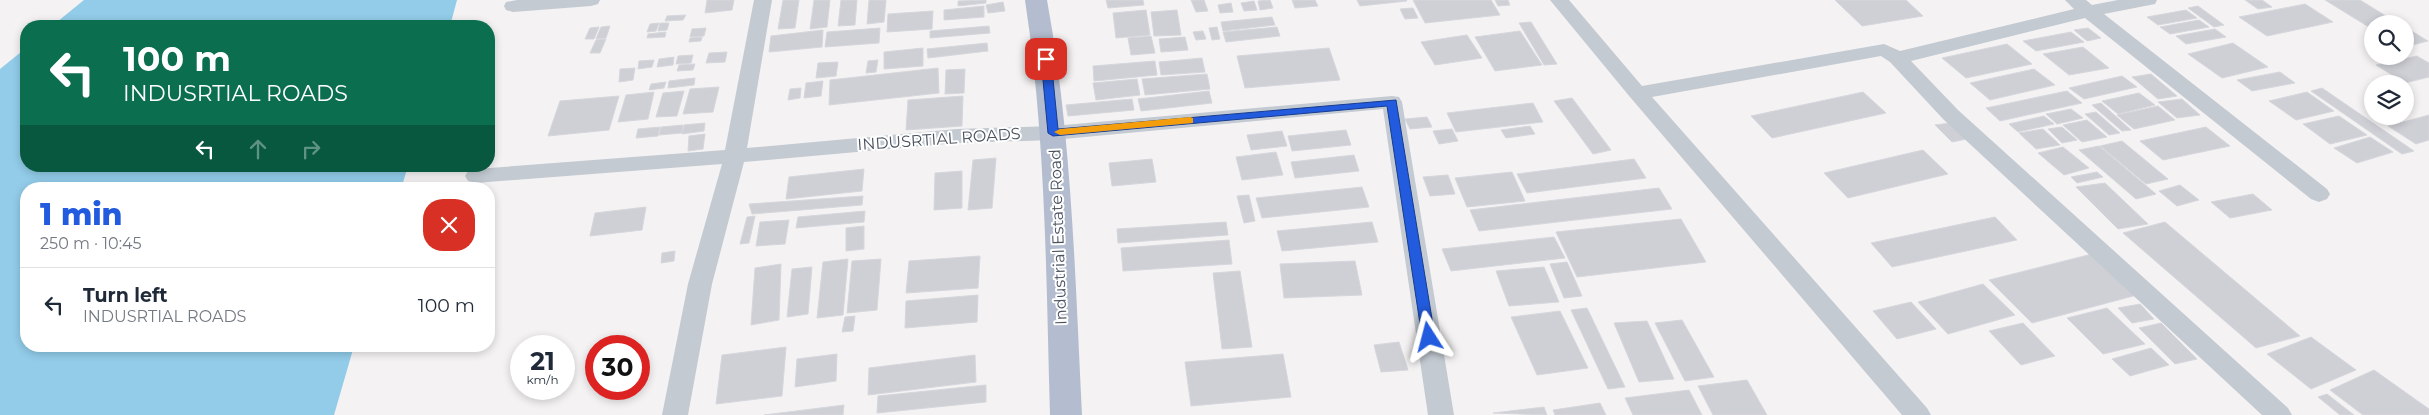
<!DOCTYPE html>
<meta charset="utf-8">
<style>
body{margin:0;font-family:Montserrat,sans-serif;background:#f6f6f7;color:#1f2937;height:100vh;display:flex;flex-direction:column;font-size:19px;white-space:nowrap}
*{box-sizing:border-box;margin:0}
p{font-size:16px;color:#747a83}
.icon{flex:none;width:28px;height:28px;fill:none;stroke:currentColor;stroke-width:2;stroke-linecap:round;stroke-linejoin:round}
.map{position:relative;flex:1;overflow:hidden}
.sheet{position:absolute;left:20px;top:182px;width:475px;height:170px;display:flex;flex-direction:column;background:#fff;border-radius:20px;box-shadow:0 2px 8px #0003}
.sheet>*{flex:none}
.banner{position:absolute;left:20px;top:20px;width:475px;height:152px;border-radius:20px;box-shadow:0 2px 8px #0003;background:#0b6e4f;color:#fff;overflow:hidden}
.tools{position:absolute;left:2364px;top:15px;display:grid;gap:10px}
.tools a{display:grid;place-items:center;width:50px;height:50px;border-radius:50%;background:#fff;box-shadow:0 2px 8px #0003;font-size:25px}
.speed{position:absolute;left:510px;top:335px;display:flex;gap:10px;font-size:25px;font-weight:700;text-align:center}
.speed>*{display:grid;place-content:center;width:65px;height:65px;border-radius:50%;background:#fff;box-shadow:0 2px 8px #0003;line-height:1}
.speed small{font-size:12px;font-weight:400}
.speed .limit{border:8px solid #d22;background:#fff;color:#111}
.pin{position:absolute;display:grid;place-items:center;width:42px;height:42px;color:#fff;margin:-21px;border-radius:10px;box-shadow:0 2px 8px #0006}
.me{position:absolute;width:55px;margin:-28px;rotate:351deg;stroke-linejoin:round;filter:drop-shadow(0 0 4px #0008)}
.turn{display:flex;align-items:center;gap:18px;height:105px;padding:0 20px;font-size:22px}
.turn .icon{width:65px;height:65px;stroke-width:2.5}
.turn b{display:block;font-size:35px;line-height:42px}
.lanes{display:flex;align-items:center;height:48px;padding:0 20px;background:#0003;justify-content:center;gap:25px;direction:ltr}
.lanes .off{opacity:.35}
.round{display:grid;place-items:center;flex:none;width:52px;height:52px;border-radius:20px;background:#f6f6f7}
.head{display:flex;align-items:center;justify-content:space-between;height:85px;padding:0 20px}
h1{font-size:30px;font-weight:800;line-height:38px;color:#225bde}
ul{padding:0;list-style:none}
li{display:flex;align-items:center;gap:15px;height:75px;padding:0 20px;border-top:1px solid #e0e1e3}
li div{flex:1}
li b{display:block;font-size:19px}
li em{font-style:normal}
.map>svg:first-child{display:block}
.water{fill:#92cce9}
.building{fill:#cfd0d6;stroke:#d6d7dd}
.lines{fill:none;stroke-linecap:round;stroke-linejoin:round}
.minor{fill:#c3cad2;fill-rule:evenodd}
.major{fill:#b3bdcf;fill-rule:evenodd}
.route{fill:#225bde;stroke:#163b90}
.slow{fill:#f59e0b}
.labels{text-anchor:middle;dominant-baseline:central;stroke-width:4;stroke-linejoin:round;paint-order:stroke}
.street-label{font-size:16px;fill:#4a525f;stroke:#fff}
</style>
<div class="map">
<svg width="2429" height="415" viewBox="0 0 2429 415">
<rect width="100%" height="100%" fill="#f4f2f2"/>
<!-- water -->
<g class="water">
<polygon points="84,0 457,0 450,26 52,26"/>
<polygon points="26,48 26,166 408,166 401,189 26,189 26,346 354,346 334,415 0,415 0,69"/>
</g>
<!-- building -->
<g class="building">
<polygon points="707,0 734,0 732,10 705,13"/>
<polygon points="783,0 799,0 795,28 778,29"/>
<polygon points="814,0 830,0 827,27 810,29"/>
<polygon points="841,0 857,0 855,25 838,26"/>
<polygon points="869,0 886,0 884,22 867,24"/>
<polygon points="986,0 986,3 958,6 958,1"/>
<polygon points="1106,0 1143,0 1144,5 1108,8"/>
<polygon points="1191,0 1204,0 1208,11 1196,12"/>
<polygon points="1270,0 1273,8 1260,10 1258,1"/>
<polygon points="1292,0 1315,0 1318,6 1295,8"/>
<polygon points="1357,0 1406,0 1407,1 1360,6"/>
<polygon points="1413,0 1491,0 1500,15 1425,23"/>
<polygon points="1495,0 1508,0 1510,5 1498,6"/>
<polygon points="1835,0 1906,0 1923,16 1862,26"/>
<polygon points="2245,0 2262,0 2272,7 2258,9"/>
<polygon points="2325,0 2360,0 2399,24 2372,24 2372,29"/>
<polygon points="1254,1 1257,10 1244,11 1241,3"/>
<polygon points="1003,2 1005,11 988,13 986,5"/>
<polygon points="1231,3 1233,12 1220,13 1218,5"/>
<polygon points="2305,4 2333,22 2267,36 2239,17"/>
<polygon points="984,6 984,17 944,20 944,10"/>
<polygon points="2198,6 2224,25 2214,27 2188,8"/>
<polygon points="1413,8 1418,18 1405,19 1400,9"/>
<polygon points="1146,10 1150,35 1116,38 1113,13"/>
<polygon points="1177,10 1181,35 1154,36 1151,12"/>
<polygon points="2186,10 2197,18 2158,25 2147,17"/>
<polygon points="933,11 932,29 887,32 888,14"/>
<polygon points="686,15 683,20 665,21 667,16"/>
<polygon points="1272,17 1275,25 1223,31 1221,22"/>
<polygon points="2199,20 2209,27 2170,34 2160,27"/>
<polygon points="1531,22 1557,64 1544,65 1519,23"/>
<polygon points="659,23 656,31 647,32 650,24"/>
<polygon points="660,23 669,23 667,30 658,31"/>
<polygon points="610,26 606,38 596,39 601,27"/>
<polygon points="989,26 990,33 930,38 930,31"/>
<polygon points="599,27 594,39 585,39 590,28"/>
<polygon points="1217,27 1220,39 1212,40 1209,28"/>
<polygon points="1277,27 1280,36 1226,42 1223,32"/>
<polygon points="2405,27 2428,41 2405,47"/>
<polygon points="706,28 704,36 690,37 692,29"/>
<polygon points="880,28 879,43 825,47 827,32"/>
<polygon points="2088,28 2101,38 2087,41 2074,30"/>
<polygon points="2215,29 2226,37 2186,44 2176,36"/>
<polygon points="823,30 822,47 769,52 771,36"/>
<polygon points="1203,31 1206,39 1196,40 1193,32"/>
<polygon points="1520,31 1542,65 1495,71 1475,37"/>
<polygon points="666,32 665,37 647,38 648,34"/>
<polygon points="2071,32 2084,42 2036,51 2023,41"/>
<polygon points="1467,35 1482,58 1435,65 1421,42"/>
<polygon points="1151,36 1155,53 1131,55 1128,38"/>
<polygon points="702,37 701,41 689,42 690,38"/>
<polygon points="1185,37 1188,50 1161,52 1159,39"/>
<polygon points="606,39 600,53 590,53 596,40"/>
<polygon points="987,43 988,51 928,58 927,49"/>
<polygon points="2233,43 2268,67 2222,78 2188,54"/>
<polygon points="2007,44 2032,64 1966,78 1942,58"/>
<polygon points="2083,47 2109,68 2069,75 2043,54"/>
<polygon points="923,48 923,66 884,69 884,52"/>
<polygon points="1329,48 1340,80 1245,88 1237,56"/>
<polygon points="727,52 725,62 706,63 709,53"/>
<polygon points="693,55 691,63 676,64 678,56"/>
<polygon points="2417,56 2429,63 2429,77 2405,83 2376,65"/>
<polygon points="674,57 673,65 657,67 659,59"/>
<polygon points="1202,58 1205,72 1161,75 1159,62"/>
<polygon points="654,60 652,67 638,69 639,61"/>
<polygon points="878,60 876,72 866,73 868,61"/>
<polygon points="1155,61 1157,75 1094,81 1093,66"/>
<polygon points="838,62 836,76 816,78 818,63"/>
<polygon points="695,64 693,70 677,71 679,65"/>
<polygon points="635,68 633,80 619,82 620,69"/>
<polygon points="938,68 939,93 829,105 830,80"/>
<polygon points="965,69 964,93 945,94 946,70"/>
<polygon points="2034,69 2055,85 1990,100 1970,83"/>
<polygon points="2280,72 2295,83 2252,91 2237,80"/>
<polygon points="1207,74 1210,89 1145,95 1142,79"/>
<polygon points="2151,74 2177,96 2158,99 2132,77"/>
<polygon points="2122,76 2137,87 2084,99 2069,88"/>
<polygon points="695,78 694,85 668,88 669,81"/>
<polygon points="1137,79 1140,95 1096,100 1093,83"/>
<polygon points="823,81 821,96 804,98 806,83"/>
<polygon points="666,82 664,88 649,90 651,84"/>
<polygon points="719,87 713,112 683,114 690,89"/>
<polygon points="801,88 800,98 788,100 790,89"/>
<polygon points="2322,88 2414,151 2402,154 2311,91"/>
<polygon points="684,91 677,116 656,117 663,93"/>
<polygon points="1209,91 1212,103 1141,111 1138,99"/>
<polygon points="2067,91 2082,103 2000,121 1986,108"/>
<polygon points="654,92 648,119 618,122 626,95"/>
<polygon points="1863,92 1886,113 1772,138 1751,116"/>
<polygon points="2307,92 2334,111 2296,120 2269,101"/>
<polygon points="2139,93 2155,105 2118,114 2102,101"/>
<polygon points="619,96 609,130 548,136 560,101"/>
<polygon points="963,96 962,126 906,130 908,100"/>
<polygon points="1572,98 1611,150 1593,154 1554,101"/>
<polygon points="1132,99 1134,110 1068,116 1066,105"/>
<polygon points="2182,99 2200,115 2177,118 2158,102"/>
<polygon points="1533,103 1543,122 1456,132 1447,113"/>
<polygon points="2101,103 2131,130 2122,131 2092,105"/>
<polygon points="2158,106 2175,120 2134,129 2117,115"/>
<polygon points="2071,109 2083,118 2057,124 2046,114"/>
<polygon points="2096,112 2120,133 2109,135 2085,114"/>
<polygon points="2429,115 2429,140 2416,144 2388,126"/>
<polygon points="2044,116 2054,124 2018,132 2009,124"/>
<polygon points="2339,116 2367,135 2330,144 2303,124"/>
<polygon points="1427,117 1432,127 1410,129 1405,119"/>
<polygon points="2087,120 2107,137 2082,142 2063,125"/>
<polygon points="705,123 704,131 682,134 684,125"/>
<polygon points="1950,123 1967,139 1952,142 1935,125"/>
<polygon points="683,125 682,133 659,135 661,127"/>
<polygon points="1530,126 1535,134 1506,138 1501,130"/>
<polygon points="660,127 658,136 636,138 638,129"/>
<polygon points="2062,127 2077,140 2062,143 2048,129"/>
<polygon points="2206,127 2230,146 2163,160 2140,141"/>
<polygon points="1452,129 1458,141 1439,144 1433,131"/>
<polygon points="2043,129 2060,145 2036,149 2019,133"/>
<polygon points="1346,130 1351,145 1292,151 1288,136"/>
<polygon points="1282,131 1287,146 1251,150 1247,135"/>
<polygon points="705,134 703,149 688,151 689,136"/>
<polygon points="2370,137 2393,152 2357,163 2334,148"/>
<polygon points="2122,141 2168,179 2146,184 2100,146"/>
<polygon points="2099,146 2156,194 2136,199 2079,150"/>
<polygon points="2063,147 2089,168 2064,175 2038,153"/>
<polygon points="1923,150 1948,174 1848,198 1824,173"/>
<polygon points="1276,152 1283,175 1242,180 1236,157"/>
<polygon points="1354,155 1359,171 1295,178 1291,162"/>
<polygon points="996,158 992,208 968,210 973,160"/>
<polygon points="1152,159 1156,182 1112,186 1109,163"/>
<polygon points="1634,159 1646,178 1527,193 1517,174"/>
<polygon points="864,169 862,191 786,199 789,177"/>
<polygon points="962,171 962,208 934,210 935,173"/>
<polygon points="1512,172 1525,201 1467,207 1455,178"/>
<polygon points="2097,172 2103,177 2077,183 2071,177"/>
<polygon points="1448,175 1455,194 1430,196 1423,177"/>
<polygon points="2105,183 2148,224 2118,229 2076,187"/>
<polygon points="2180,185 2199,200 2177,206 2159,191"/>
<polygon points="1362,187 1369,207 1262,218 1256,198"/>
<polygon points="1659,188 1672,209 1479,231 1470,210"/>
<polygon points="2253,194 2272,210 2230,218 2211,202"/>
<polygon points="1249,195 1255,221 1244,223 1237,196"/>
<polygon points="863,196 862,205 752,214 749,204"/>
<polygon points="646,207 642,230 590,236 595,213"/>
<polygon points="865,211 864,222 796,228 798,217"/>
<polygon points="755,216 749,243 740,244 747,217"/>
<polygon points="1995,217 2017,240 1892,267 1871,243"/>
<polygon points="1681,219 1706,262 1577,277 1556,232"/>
<polygon points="789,220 785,244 756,246 760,222"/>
<polygon points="1226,222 1228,235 1118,243 1117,229"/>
<polygon points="1372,222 1378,242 1282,251 1277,231"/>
<polygon points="2165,222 2300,336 2256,348 2123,233"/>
<polygon points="864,226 864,249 846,251 846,228"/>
<polygon points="1554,237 1565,258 1451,271 1442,249"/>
<polygon points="1229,240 1232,264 1123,271 1121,248"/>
<polygon points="675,251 674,261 661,263 662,253"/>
<polygon points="2092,254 2137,295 2032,323 1989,280"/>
<polygon points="980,256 978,288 906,293 909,261"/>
<polygon points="848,259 843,315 817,318 823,262"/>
<polygon points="881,259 877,310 847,313 852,261"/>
<polygon points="1355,261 1362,295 1284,298 1280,264"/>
<polygon points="1567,262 1582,296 1564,298 1550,264"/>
<polygon points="781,264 779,320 751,325 755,268"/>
<polygon points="812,267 808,314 787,317 792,269"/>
<polygon points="1544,267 1559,302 1509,306 1496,271"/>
<polygon points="1240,271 1252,347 1222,349 1213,273"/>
<polygon points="1983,284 2015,315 1948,334 1918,302"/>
<polygon points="978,295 977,322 905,328 906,301"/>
<polygon points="1911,302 1936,329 1897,339 1873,311"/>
<polygon points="2140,304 2154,319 2132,323 2118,308"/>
<polygon points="1587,308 1625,387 1608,389 1571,310"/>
<polygon points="2107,308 2145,344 2103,354 2067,318"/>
<polygon points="1560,311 1588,368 1537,375 1511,317"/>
<polygon points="855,316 853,331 842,332 845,317"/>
<polygon points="1682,320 1714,377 1685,381 1655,323"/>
<polygon points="1647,321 1674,379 1639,382 1614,323"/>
<polygon points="2023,323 2055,356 2021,365 1989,331"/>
<polygon points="2161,323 2197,359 2175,364 2139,328"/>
<polygon points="2311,337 2356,370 2311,389 2267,354"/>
<polygon points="1399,342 1408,370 1381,372 1374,345"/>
<polygon points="786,347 782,396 716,404 722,355"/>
<polygon points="2151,348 2169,365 2130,376 2112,359"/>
<polygon points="837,354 836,381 795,387 797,359"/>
<polygon points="1283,354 1291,397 1191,406 1185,362"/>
<polygon points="975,355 976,382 868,395 869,368"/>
<polygon points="2374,370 2429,409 2429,415 2363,415 2330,390"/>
<polygon points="1747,380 1767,415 1713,415 1698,386"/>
<polygon points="986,385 986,402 877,413 878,396"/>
<polygon points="1689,390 1702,415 1633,415 1625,398"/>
<polygon points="2327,394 2354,415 2340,415 2318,397"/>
<polygon points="1600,403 1606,415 1555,415 1553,410"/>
<polygon points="844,405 843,415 764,415"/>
<polygon points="1544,407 1547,415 1493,413"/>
</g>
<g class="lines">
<!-- minor -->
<g class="minor">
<polygon points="517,0 600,0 598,4 591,6 513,12 506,10 504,6 506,2"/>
<polygon points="754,0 772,0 747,148 957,129 1053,126 1392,96 1399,97 1402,102 1454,415 1428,415 1383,109 1053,140 957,143 744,162 712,284 688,415 662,415 688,284 722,164 476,183 468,181 465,176 468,171 476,169 725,150"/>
<polygon points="1550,0 1569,0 1642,86 1884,44 1900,51 2074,9 2065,0 2086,0 2092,5 2118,0 2157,0 2155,4 2104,14 2327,189 2330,194 2327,199 2319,202 2311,199 2085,18 1911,61 1958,110 2288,408 2292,415 2262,415 1944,120 1890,62 1881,56 1652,97 1927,408 1931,415 1902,415 1630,97"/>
</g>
<!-- major -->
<path class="major" d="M1025,0H1047C1072,137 1075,276 1082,415H1050C1046,276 1046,138 1025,0Z"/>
</g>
<!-- route -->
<polygon class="route" points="1046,56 1051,59 1058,129 1396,100 1435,337 1433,340 1424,340 1422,337 1387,106 1053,136 1048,133 1041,59"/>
<!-- slow -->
<polygon class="slow" points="1190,117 1193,118 1193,123 1060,135 1054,132 1060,129"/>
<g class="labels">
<!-- street labels -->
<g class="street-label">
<text transform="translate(939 139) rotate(-4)">INDUSRTIAL ROADS</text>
<text transform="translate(1058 237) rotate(-92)">Industrial Estate Road</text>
</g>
</g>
</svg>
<div class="tools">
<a><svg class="icon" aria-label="search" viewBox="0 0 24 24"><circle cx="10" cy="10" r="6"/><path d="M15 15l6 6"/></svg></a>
<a><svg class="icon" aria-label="layers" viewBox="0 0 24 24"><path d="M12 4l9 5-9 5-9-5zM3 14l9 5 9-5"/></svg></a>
</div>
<div class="speed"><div>21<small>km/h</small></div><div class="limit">30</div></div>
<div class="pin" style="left:1046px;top:59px;background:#d93025"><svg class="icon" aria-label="arrive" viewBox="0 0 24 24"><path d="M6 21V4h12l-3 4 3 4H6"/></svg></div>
<svg class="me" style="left:1429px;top:337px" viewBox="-20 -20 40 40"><path d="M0-17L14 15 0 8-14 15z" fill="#225bde" stroke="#fff" stroke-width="4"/></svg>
<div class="banner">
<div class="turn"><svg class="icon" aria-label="left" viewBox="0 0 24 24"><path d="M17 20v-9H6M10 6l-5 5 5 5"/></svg><div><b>100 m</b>INDUSRTIAL ROADS</div></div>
<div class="lanes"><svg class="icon" aria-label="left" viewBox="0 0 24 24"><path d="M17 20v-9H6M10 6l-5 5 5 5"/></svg><svg class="icon off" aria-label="ahead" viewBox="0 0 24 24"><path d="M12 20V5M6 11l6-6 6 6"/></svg><svg class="icon off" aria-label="right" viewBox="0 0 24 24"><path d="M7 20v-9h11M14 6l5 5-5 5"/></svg></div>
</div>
<section class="sheet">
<div class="head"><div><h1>1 min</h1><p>250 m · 10:45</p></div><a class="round" style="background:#d93025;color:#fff"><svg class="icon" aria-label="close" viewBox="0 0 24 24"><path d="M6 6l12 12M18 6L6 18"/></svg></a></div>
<ul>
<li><svg class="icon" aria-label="left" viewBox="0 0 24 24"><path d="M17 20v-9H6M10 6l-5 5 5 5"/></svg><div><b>Turn left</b><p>INDUSRTIAL ROADS</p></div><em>100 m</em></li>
</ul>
</section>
</div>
